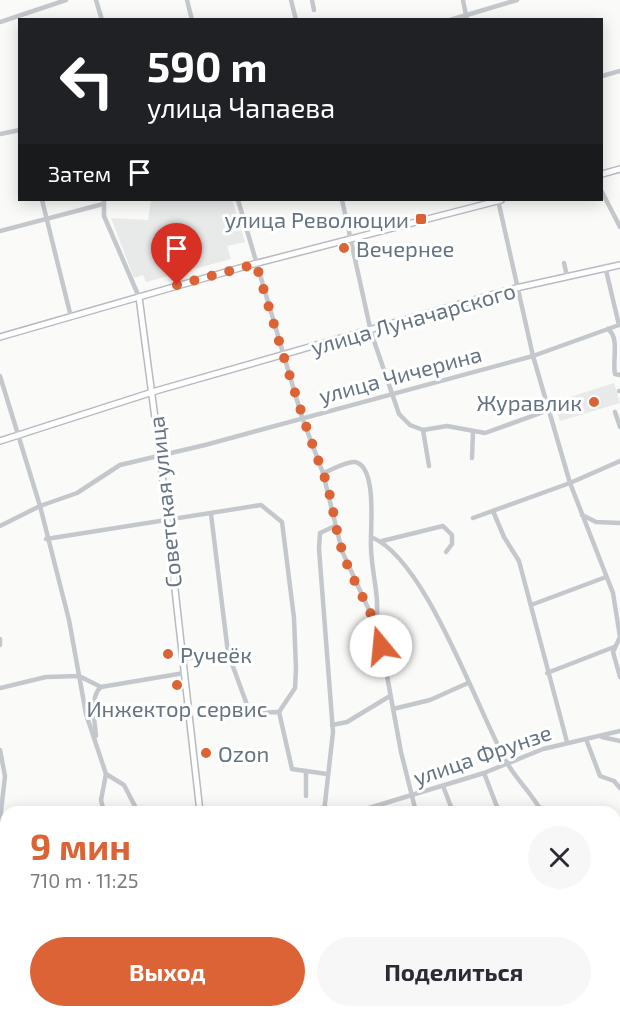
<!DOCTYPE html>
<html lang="ru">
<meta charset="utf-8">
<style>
body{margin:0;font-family:"Exo 2",sans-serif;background:#f7f7f7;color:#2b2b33;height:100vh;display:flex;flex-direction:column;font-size:22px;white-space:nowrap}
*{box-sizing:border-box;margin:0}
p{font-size:20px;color:#7c7c81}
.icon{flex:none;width:33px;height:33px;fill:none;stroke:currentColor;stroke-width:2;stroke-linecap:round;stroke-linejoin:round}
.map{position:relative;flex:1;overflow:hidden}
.side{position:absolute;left:0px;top:806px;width:621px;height:212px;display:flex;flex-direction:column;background:#fff;border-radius:18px 18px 0 0;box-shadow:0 3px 15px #0003}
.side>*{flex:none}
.hud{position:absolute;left:18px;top:18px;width:585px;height:183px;border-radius:0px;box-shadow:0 3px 15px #0003;background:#202124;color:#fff;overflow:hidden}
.pin{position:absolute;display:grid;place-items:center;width:51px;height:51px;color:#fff;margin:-62px -26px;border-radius:50% 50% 50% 0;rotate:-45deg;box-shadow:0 0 6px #0007}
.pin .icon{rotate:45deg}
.me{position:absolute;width:66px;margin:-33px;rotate:343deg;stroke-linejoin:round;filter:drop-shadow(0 0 4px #0008)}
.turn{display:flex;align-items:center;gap:21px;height:126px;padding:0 30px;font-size:27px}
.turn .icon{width:78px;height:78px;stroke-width:2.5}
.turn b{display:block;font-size:42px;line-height:51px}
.then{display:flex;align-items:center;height:57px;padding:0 30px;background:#0003;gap:12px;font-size:22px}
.round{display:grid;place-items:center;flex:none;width:63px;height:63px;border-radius:32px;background:#f7f7f7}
.overview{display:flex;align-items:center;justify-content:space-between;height:102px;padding:0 30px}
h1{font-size:36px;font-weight:700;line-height:45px;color:#dc6336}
.button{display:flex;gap:12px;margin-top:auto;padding:12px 30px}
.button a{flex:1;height:69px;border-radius:36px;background:#dc6336;color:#fff;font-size:24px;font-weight:700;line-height:69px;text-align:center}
.button a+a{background:#f7f7f7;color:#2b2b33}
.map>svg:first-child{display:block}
.built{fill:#e8e9e9}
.water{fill:#bdc6cc}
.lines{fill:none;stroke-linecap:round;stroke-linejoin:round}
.stream{stroke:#bdc6cc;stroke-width:1.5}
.major-casing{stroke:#b7bbbf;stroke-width:8}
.minor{stroke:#c4c7cb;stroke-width:4.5}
.major{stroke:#fff;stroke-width:5}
.rail-casing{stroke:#a5abb1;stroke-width:4}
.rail{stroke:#fff;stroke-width:1.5;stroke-dasharray:4.5;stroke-linecap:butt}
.route{stroke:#dc6336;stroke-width:10;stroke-dasharray:0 18}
.poi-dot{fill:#dc6336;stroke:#fff;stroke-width:2}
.labels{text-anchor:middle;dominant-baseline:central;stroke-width:6;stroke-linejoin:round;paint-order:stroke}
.poi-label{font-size:22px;fill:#667482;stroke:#fff;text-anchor:start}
.street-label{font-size:22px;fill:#667482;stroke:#fff}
</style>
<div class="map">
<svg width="620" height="1016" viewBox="0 0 620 1016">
<rect width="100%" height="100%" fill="#fafaf8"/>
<!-- built -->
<g class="built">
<polygon points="151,200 232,200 245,242 227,246 231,259 146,282 143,275 134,278 111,218 148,220"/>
<polygon points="614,383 620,403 560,421 556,409 568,405 570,397"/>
</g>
<!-- water -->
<polygon class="water" points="620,931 620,1016 456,1016 460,1011 615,1011 615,933"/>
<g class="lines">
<!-- stream -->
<g class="stream">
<polyline points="278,1011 279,1012"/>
<polyline points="446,1011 449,1016"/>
</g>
<defs>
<g id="major">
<polyline points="602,174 620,169"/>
<polyline points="139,297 160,456 200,812"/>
<polyline points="0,337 250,265 501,200"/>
<polyline points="0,441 159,390 516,288 620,265"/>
<polyline points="0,1000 6,999"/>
</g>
</defs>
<!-- major casing -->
<use href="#major" class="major-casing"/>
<!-- minor -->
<g class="minor">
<polyline points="96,0 102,20"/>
<polyline points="187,0 192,20"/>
<polyline points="291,0 296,20"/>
<polyline points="312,0 314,10"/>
<polyline points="463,0 467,20"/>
<polyline points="450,20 517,0"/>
<polyline points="0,22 66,0"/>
<polyline points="602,76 620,71"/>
<polyline points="0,134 20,130"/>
<polyline points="602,192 620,227"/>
<polyline points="42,200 71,317"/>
<polyline points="104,200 104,216 139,297"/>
<polyline points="238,200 302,417 323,473 342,551 379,632 401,752 416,812"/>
<polyline points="342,200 371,332 399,414 410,425 423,430 447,426 485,433 549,410"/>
<polyline points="498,200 533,356 570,483 613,593 620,637 613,652 620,677"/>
<polyline points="0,231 103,204"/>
<polyline points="564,263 567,276"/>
<path d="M608,329C620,338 612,360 615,374L620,375"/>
<polyline points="0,376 40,506 69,620 86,714 106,774 101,800 104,812"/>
<polyline points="619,391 620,391"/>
<polyline points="615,412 620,427"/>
<polyline points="423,430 429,466"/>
<polyline points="472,458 473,432"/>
<path d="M323,473C332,470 346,461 355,462C376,466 371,521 371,537C426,558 477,710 507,763C517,780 532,794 542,812"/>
<polyline points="493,511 504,537 519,561 567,742"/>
<polyline points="211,514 228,653 250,713 279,712 292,769 327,774"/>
<polyline points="582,515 596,522 620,523"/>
<polyline points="473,518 570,483 620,461"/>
<polyline points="0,526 40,506 77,493 120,465 205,445 533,356 608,329 619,325 605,266"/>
<path d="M371,537C369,567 381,594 376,624"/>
<polyline points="46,539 261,505 282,522 294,618 296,669 295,688 279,712"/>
<polyline points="382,541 443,526 452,535 452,544 446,552"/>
<polyline points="531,605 606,577"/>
<polyline points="0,639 0,645"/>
<polyline points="182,659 228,653"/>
<polyline points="547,673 614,647"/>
<polyline points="0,688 46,677 79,676 101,687 184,673"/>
<polyline points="393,709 430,700 468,683"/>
<polyline points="332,725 347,722 390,696"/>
<path d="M96,736C95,722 89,697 101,687"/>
<polyline points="602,737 620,741"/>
<polyline points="586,739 600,776 614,781 620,788"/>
<polyline points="0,750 5,776 0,820"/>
<polyline points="484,773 499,812"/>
<polyline points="106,774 124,785 138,812"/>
<polyline points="443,786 453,812"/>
<polyline points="306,796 306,771"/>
<polyline points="324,812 333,732 319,549 320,533 335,526"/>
<polyline points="356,812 484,773 543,749 620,731"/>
<polyline points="615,883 620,894"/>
<polyline points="615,903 620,901"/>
<polyline points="0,917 6,936"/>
<polyline points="37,1011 39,1016"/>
<polyline points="129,1011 130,1016"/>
<polyline points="199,1011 200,1016"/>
<polyline points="212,1011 228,1016"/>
<polyline points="283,1011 283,1016"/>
<polyline points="318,1016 337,1011"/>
</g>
<!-- major -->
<use href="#major" class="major"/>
<defs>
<g id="rail">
<polyline points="615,914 620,912"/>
<polyline points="408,1016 419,1011"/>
</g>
</defs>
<!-- rail casing -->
<use href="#rail" class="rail-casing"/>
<!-- rail -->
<use href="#rail" class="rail"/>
</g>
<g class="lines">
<!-- route -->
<path class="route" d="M177,285L256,264C277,334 297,405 323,473C333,498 334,527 343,553C353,585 376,614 381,646"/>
</g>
<!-- markers -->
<g class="poi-dot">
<rect x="415" y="213" width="12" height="12" rx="3"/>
<circle cx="344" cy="248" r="6"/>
<circle cx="594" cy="402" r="6"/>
<circle cx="168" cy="654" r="6"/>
<circle cx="177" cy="685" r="6"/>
<circle cx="206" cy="753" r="6"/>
</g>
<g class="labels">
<!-- poi labels -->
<g class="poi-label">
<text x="409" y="219" text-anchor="end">улица Революции</text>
<text x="356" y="248">Вечернее</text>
<text x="582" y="402" text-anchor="end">Журавлик</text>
<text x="180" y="654">Ручеёк</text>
<text x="177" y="708" text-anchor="middle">Инжектор сервис</text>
<text x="218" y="753">Ozon</text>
</g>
<!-- street labels -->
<g class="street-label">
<text transform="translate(413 318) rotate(-16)">улица Луначарского</text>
<text transform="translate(400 374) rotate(-15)">улица Чичерина</text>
<text transform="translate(164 502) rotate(-96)">Советская улица</text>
<text transform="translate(482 754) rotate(-19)">улица Фрунзе</text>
</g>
</g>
</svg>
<div class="pin" style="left:177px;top:285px;background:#d93025"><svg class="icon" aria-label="arrive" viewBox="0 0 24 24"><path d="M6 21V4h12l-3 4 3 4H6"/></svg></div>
<svg class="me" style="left:381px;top:646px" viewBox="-20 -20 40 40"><circle r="19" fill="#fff"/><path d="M0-13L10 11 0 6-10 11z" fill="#dc6336"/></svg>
<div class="hud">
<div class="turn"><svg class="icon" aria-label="left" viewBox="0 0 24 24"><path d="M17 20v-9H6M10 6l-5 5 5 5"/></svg><div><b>590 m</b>улица Чапаева</div></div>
<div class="then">Затем<svg class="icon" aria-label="arrive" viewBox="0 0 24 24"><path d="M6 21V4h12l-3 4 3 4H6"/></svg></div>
</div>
<section class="side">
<div class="overview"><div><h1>9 мин</h1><p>710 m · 11:25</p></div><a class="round"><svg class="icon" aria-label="close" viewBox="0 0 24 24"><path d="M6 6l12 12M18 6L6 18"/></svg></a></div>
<div class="button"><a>Выход</a><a>Поделиться</a></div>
</section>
</div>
